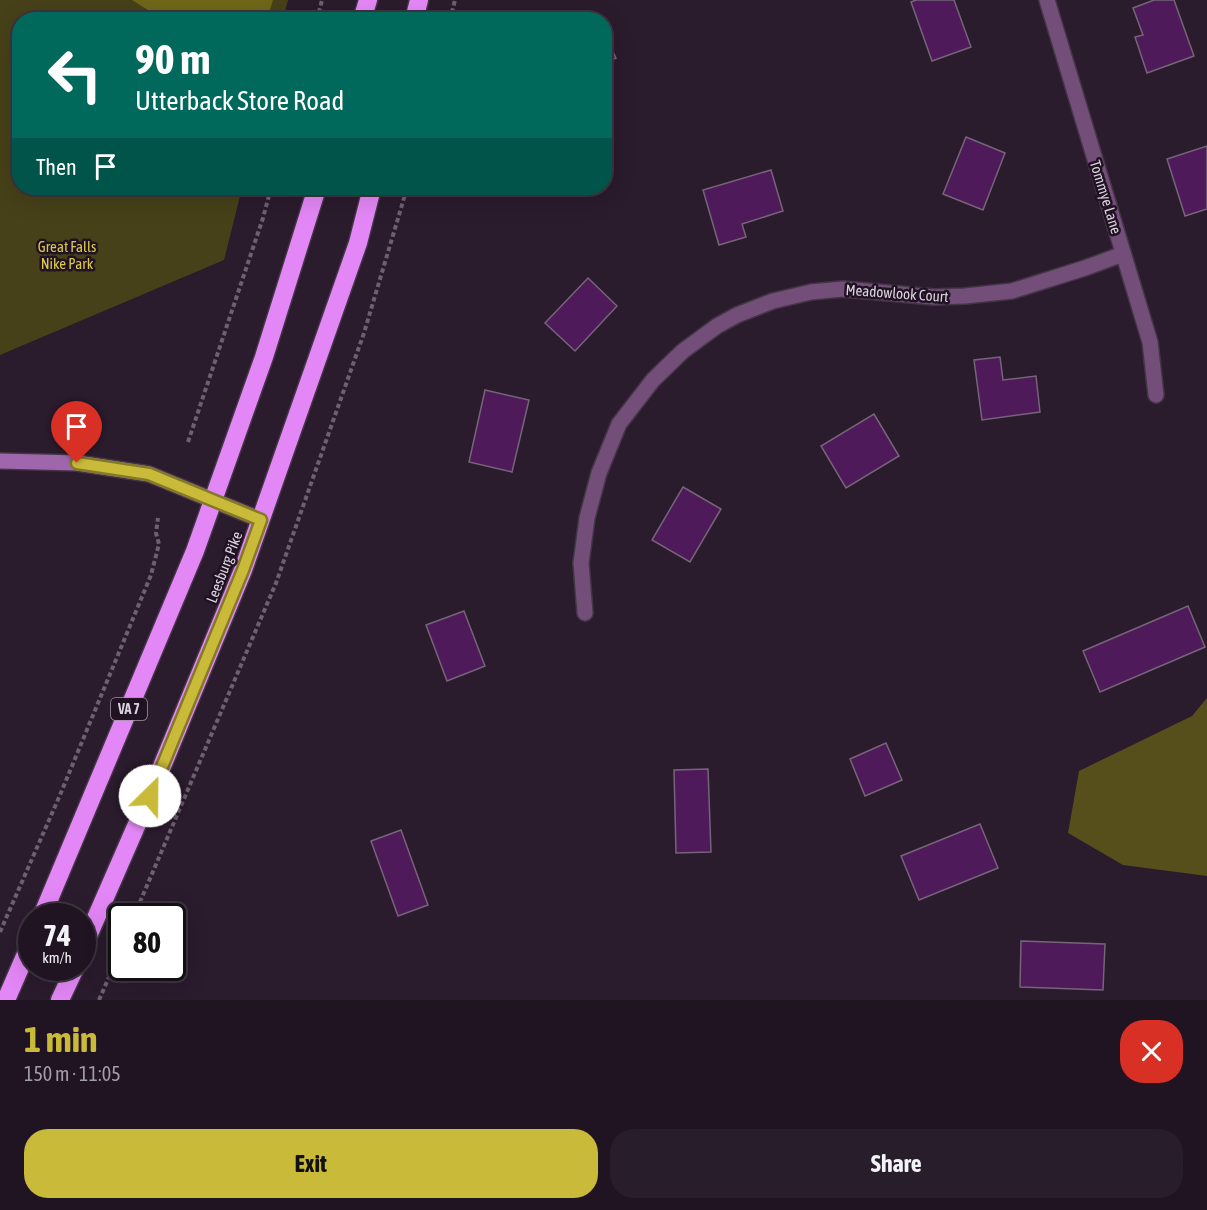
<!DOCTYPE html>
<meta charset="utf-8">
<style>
body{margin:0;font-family:"Asap Condensed",sans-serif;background:#281d2a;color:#f1f3f6;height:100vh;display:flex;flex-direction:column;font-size:22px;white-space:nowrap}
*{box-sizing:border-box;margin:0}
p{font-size:20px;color:#a29ea5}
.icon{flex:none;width:33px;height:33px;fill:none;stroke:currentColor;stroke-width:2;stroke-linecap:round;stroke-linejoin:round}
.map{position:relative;height:1000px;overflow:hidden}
.drawer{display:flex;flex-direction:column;background:#201422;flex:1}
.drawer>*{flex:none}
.banner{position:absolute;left:12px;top:12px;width:600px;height:183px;border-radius:24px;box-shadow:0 6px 24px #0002,0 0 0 2px #3d3340;background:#00695c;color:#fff;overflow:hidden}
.speed{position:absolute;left:18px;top:903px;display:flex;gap:12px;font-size:30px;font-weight:700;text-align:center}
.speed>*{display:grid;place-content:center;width:78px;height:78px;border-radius:50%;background:#201422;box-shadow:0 6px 24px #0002,0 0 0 2px #3d3340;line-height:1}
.speed small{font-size:15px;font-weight:400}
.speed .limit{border:3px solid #111;border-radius:9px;background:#fff;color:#111}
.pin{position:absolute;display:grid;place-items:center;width:51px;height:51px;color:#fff;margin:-62px -26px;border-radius:50% 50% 50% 0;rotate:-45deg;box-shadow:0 0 6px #0007}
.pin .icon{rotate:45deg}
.me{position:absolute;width:66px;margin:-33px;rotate:23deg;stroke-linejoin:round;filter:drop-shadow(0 0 4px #0008)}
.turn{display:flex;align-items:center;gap:21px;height:126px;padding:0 24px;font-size:27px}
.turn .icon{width:78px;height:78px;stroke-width:2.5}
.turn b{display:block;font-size:42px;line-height:51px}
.then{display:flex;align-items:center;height:57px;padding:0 24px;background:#0003;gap:12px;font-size:22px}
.round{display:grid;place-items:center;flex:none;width:63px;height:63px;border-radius:24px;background:#281d2a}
.head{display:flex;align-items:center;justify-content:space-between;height:102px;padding:0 24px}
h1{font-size:36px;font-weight:700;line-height:45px;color:#c9ba3a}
.primary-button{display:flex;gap:12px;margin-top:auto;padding:12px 24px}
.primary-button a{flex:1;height:69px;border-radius:24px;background:#c9ba3a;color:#111;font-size:24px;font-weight:700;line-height:69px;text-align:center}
.primary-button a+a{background:#281d2a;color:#f1f3f6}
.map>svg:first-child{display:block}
.green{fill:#464118}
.forest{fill:#564f1c}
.water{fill:#6f6619}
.building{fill:#4f1a5a;stroke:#766479;stroke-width:1.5}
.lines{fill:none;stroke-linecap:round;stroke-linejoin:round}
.street-casing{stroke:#433546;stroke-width:18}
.secondary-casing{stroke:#433546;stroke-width:18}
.highway-casing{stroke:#433546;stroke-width:21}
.path{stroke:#6d606f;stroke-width:4;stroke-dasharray:4.5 3;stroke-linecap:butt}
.street{stroke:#724e79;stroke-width:15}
.secondary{stroke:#a066ac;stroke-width:15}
.highway{stroke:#e387f6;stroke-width:18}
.route-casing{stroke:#837926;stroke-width:15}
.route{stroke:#c9ba3a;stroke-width:10}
.labels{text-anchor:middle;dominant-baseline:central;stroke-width:5;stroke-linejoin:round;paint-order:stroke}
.shield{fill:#201223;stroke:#a498a6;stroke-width:1.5}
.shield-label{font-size:14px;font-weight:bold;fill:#dcd2de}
.street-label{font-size:15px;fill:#dcd2de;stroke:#201223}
.park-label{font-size:15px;fill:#dbcb47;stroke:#201223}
</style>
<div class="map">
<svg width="1207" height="1000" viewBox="0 0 1207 1000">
<rect width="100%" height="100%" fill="#2a1b2d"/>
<!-- green -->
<polygon class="green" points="0,0 288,0 283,19 20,20 20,188 242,188 224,260 0,355"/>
<!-- forest -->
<polygon class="forest" points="1207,698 1207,876 1123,865 1068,833 1079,771 1192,716"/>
<!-- water -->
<polygon class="water" points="132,0 273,0 270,10 264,19 168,20 159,17"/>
<!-- building -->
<g class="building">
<polygon points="916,0 954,0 971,47 932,61 911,2"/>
<polygon points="1154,0 1174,0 1194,56 1147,73 1135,37 1143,35 1133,8"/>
<polygon points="604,33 616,58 604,63"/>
<polygon points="966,137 1005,153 983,210 943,194"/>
<polygon points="1207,146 1207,209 1185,216 1167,159"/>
<polygon points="771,170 783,211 742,224 746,237 719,245 703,190"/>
<polygon points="588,278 617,306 575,351 545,323"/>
<polygon points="1000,357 1003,380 1036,376 1040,412 982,420 974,360"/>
<polygon points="485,390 529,400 512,472 469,462"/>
<polygon points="874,414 899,456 846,488 821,446"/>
<polygon points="683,487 721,509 690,562 652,540"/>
<polygon points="1188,606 1205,647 1100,692 1083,651"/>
<polygon points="464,611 485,666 447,681 426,625"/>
<polygon points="886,743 902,780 865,796 850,759"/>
<polygon points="708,769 711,852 676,853 674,770"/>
<polygon points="980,824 998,868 919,900 901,856"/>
<polygon points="401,830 428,905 398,916 371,841"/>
<polygon points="1021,941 1105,944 1103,990 1020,987"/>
</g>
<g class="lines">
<defs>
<g id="street">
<polyline points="1047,0 1150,342 1156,395"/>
<polyline points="585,613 581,563 587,518 599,473 619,424 653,380 683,351 717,326 737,315 773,301 811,292 843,289 934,297 965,296 1012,291 1085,268 1123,254"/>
</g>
<polyline id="secondary" points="0,461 77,463 149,474 261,520"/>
<g id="highway">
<polyline points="362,20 368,0"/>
<polyline points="414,20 419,0"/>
<polyline points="42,916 195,551 264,357 317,188"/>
<polyline points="82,950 158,776 243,570 358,243 372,188"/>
<polyline points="6,1000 32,940"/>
<polyline points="60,1000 75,968"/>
</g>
</defs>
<!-- street casing -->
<use href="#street" class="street-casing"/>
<!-- secondary casing -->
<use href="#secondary" class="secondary-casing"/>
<!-- highway casing -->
<use href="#highway" class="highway-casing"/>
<!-- path -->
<g class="path">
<polyline points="317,20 322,0"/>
<polyline points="450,20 455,0"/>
<polyline points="188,442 263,218 271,188"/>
<polyline points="134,916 276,583 364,333 407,188"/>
<polyline points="0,932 60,795 151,575 159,544 156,533 158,518"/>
<polyline points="99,1000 122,947"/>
</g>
<!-- street -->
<use href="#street" class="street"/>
<!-- secondary -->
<use href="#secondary" class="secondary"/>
<!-- highway -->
<use href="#highway" class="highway"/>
</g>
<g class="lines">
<defs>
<polyline id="route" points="77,463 149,474 261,520 243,570 150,796"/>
</defs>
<!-- route casing -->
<use href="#route" class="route-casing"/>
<!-- route -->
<use href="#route" class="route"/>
</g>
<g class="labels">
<!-- shield labels -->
<rect class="shield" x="111" y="698" width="36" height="22" rx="4.5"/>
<g class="shield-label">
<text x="129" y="709">VA 7</text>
</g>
<!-- street labels -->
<g class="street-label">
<text transform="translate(1106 197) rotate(73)">Tommye Lane</text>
<text transform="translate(897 293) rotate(4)">Meadowlook Court</text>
<text transform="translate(224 567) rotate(-69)">Leesburg Pike</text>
</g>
<!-- park labels -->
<g class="park-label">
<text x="67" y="246">Great Falls<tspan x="67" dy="17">Nike Park</tspan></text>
</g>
</g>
</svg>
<div class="speed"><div>74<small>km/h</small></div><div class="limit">80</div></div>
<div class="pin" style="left:77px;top:463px;background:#d93025"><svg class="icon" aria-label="arrive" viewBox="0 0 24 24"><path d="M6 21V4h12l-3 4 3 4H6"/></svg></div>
<svg class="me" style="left:150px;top:796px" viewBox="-20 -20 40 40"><circle r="19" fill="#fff"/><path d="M0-13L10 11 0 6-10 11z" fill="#c9ba3a"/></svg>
<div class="banner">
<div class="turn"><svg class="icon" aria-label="left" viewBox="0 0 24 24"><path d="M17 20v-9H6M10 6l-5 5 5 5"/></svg><div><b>90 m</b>Utterback Store Road</div></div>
<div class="then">Then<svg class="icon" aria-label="arrive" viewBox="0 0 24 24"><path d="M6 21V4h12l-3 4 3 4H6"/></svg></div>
</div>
</div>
<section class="drawer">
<div class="head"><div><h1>1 min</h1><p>150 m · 11:05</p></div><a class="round" style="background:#d93025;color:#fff"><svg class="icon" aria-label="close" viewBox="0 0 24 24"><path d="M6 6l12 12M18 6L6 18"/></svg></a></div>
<div class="primary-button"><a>Exit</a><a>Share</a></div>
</section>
